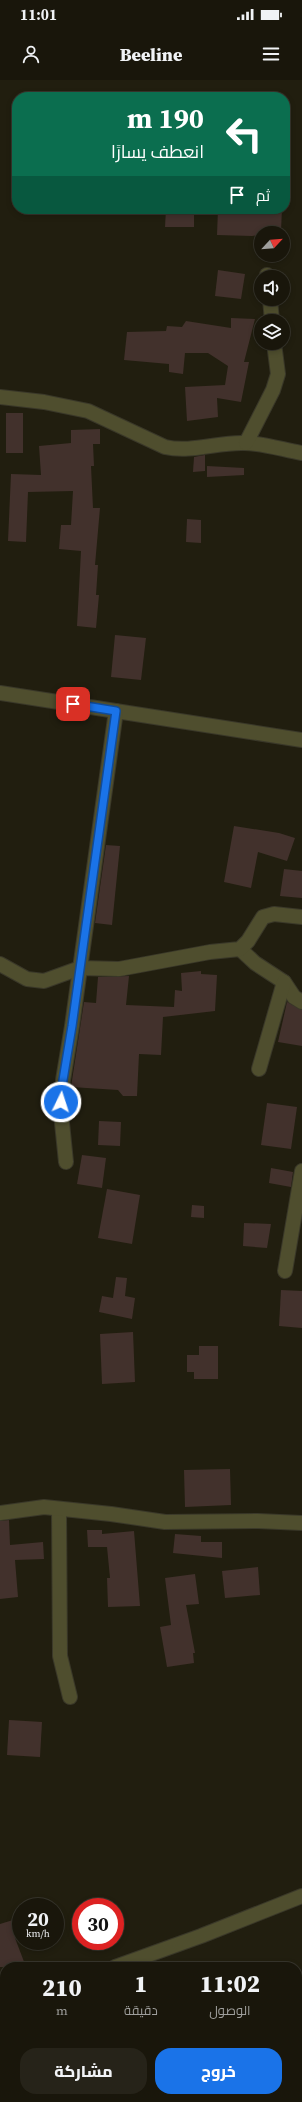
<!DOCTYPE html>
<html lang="ar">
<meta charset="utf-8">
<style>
body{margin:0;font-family:"Source Serif 4",Cairo,serif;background:#262319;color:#f1f3f6;direction:rtl;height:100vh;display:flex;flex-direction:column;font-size:15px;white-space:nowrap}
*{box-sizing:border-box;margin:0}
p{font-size:13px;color:#9f9f9d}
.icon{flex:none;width:22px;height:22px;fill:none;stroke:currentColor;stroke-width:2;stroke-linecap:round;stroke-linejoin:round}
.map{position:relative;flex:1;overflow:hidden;direction:ltr}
.side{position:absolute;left:0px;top:1882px;width:302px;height:140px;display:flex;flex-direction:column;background:#19160b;border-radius:16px 16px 0 0;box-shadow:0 2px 6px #0003,0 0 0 1px #37352c;direction:rtl}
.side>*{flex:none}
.hud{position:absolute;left:12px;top:12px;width:278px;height:122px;border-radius:16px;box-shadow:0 2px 6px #0003,0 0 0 1px #37352c;direction:rtl;background:#0b6e4f;color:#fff;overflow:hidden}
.needle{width:26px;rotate:64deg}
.controls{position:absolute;left:254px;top:146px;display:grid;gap:8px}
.controls a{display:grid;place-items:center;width:36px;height:36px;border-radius:50%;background:#19160b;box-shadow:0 2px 6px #0003,0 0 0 1px #37352c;font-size:20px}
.speed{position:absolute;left:12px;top:1818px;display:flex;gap:8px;font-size:20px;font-weight:700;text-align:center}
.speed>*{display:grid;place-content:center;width:52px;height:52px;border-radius:50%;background:#19160b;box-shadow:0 2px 6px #0003,0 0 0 1px #37352c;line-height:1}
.speed small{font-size:10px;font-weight:400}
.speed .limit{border:6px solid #d22;background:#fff;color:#111}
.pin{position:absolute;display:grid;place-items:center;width:34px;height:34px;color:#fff;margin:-17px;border-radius:8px;box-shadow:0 2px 6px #0006}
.me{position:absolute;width:44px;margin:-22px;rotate:4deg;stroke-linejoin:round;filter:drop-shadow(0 0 3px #0008)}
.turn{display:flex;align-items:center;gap:14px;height:84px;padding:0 20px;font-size:18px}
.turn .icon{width:52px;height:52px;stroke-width:2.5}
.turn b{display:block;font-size:28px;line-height:34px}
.then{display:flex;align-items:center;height:38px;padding:0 20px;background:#0003;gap:8px;font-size:15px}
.eta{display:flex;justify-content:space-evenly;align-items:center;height:68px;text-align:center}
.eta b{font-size:24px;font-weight:800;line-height:28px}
.action{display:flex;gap:8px;margin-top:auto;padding:8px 20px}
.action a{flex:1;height:46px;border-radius:16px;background:#1a73e8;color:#fff;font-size:16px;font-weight:800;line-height:46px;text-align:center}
.action a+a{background:#262319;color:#f1f3f6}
.status{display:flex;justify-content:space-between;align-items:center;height:28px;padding:0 20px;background:#19160b;direction:ltr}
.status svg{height:11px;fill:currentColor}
header{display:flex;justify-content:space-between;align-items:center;height:52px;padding:0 20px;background:#19160b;font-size:18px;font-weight:800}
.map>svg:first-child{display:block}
.building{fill:#42312c}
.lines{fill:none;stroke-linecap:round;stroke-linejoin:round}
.street-casing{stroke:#3a3829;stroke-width:16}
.street{stroke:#4f4e2e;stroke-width:14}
.route-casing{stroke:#114b97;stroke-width:10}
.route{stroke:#1a73e8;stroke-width:7}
</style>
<div class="status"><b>11:01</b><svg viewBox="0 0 49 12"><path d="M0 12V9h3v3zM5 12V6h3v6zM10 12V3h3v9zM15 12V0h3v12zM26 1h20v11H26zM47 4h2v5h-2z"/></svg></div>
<header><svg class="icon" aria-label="menu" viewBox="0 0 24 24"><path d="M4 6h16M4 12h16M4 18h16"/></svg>Beeline<svg class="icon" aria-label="person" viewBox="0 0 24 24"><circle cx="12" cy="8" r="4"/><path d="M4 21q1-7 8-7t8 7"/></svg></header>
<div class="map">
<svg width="302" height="2022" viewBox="0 0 302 2022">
<rect width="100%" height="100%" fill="#211e0f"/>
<!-- building -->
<g class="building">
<polygon points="166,129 194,129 194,147 165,147"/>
<polygon points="218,129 282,129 281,151 261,153 261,155 252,156 217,155"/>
<polygon points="218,190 245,194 241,219 215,216"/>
<polygon points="231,238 255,239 244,282 249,282 241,322 217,318 218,337 187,341 185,307 225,305 228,286 208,273 185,273 183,294 169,292 169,284 124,280 127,252 166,251 167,246 182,247 186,241 231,248"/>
<rect x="6" y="333" width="17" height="40"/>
<polygon points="100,349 100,364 93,364 94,386 91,386 93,428 100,428 95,485 98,485 96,515 99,515 96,548 77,546 81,471 59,469 61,445 71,445 73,411 28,412 26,462 8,461 11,394 41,395 39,366 71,363 71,350"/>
<polygon points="205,375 205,391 193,392 194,377"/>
<polygon points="207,386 244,388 244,395 207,397"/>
<polygon points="187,439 201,440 201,463 186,462"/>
<polygon points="115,555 146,558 141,600 111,597"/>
<polygon points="234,746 279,753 295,758 287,781 258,772 251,808 224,802"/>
<polygon points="106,765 120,766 112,845 95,843"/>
<polygon points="284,789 302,791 302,818 280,816"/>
<polygon points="201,891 201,894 217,895 215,931 163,937 161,975 139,974 137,1016 123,1016 118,1010 71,1007 84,922 96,923 98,897 129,896 126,925 174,927 175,910 182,911 181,893"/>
<polygon points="287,922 302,930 302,966 278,962"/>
<polygon points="267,1023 297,1027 291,1069 261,1065"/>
<polygon points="99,1041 121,1042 120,1066 98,1065"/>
<polygon points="82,1075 106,1078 102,1108 77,1104"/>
<polygon points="271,1088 293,1092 291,1107 269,1103"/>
<polygon points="107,1109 140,1115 132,1164 98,1158"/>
<polygon points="192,1125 204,1126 204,1138 191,1137"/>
<polygon points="244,1143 271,1144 267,1168 243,1166"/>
<polygon points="116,1197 127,1198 125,1216 135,1218 132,1239 99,1232 102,1216 113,1218"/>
<polygon points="281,1210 302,1211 302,1248 279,1246"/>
<polygon points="133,1252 135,1302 102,1304 100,1254"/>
<polygon points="199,1266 218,1266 218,1299 194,1299 194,1292 187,1292 187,1275 199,1275"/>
<polygon points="230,1389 231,1425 185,1427 184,1390"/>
<polygon points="9,1440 10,1465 43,1462 44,1479 15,1480 18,1517 0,1519 0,1441"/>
<polygon points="87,1450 102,1450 102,1454 134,1451 140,1526 108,1527 107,1498 110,1498 107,1467 88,1467"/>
<polygon points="175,1454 201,1456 201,1462 222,1462 222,1478 173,1473"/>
<polygon points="258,1487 260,1515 225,1518 222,1491"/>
<polygon points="195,1494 199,1524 186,1525 195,1573 193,1573 194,1583 167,1587 160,1547 171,1545 165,1498"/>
<polygon points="9,1640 42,1642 40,1677 7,1675"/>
<polygon points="13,1840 17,1856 15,1858 26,1887 0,1887 0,1844"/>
</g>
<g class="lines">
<defs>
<g id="street">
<polyline points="267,195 267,197"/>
<polyline points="270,219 272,241"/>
<path d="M0,317L44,322L88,331L165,367C191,373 218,362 244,363C263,363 284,370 302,373"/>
<polyline points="246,363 273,310 278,294 274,263"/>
<polyline points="0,613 302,660"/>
<polyline points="240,869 255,883 284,902 294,917 302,922"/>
<polyline points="0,884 27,899 44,901 80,888 119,889 210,872 240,869 248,861 263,837 274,834 302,837"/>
<polyline points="259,989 284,902"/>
<polyline points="66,1082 61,1033 63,1000 72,946 116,631"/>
<polyline points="285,1191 302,1091"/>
<polyline points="59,1429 60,1576 70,1617"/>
<polyline points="0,1433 44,1427 111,1434 165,1442 258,1441 302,1443"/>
<polyline points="115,1887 201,1856 302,1816"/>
<polyline points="0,1924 5,1922"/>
</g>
</defs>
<!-- street casing -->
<use href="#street" class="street-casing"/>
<!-- street -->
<use href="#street" class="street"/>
</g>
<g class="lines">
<defs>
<polyline id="route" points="61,1022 63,1000 72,946 116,631 73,624"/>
</defs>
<!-- route casing -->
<use href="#route" class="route-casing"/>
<!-- route -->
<use href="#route" class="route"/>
</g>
</svg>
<div class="controls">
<a><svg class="needle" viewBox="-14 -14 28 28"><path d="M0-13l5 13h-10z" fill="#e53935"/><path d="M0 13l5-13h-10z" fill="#9f9f9d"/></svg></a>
<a><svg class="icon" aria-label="sound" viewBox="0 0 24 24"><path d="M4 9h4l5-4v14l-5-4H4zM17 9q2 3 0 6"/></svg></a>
<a><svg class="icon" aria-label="layers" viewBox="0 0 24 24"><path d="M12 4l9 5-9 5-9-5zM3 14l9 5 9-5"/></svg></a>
</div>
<div class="speed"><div>20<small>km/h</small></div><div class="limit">30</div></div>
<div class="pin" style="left:73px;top:624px;background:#d93025"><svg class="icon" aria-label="arrive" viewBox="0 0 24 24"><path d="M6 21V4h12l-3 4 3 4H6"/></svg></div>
<svg class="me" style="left:61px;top:1022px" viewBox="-20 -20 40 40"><circle r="17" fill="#1a73e8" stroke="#fff" stroke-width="3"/><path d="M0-11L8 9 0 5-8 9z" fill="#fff"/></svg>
<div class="hud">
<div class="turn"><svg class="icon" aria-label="left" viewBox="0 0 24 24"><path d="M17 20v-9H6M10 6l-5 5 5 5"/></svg><div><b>190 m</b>انعطف يسارًا</div></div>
<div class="then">ثم<svg class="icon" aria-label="arrive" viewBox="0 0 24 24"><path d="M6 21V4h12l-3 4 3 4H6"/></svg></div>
</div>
<section class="side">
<div class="eta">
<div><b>11:02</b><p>الوصول</p></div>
<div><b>1</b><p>دقيقة</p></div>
<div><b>210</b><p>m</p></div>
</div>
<div class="action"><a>خروج</a><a>مشاركة</a></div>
</section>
</div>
